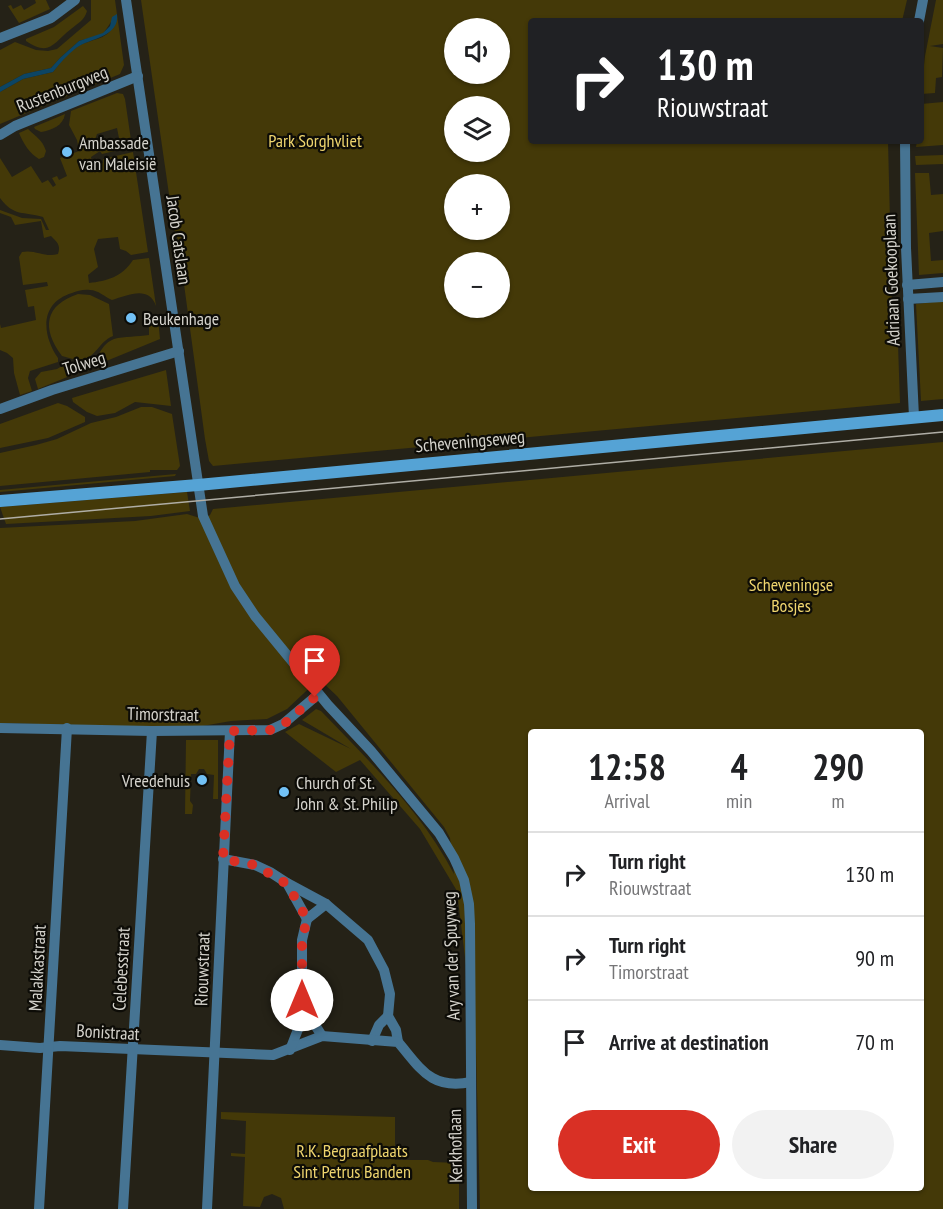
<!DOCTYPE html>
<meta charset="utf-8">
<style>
body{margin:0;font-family:"PT Sans Narrow",sans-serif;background:#f2f2f2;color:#202124;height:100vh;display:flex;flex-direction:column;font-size:22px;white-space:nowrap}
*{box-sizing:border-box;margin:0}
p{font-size:20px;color:#757577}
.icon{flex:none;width:33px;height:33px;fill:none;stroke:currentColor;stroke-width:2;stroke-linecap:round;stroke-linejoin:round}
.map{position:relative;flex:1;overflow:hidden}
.side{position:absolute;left:528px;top:729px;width:396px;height:462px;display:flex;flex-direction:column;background:#fff;border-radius:6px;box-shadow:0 2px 4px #0004}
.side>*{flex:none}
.top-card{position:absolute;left:528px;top:18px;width:396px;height:126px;border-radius:6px;box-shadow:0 2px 4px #0004;background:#202124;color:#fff;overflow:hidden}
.tools{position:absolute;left:444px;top:18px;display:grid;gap:12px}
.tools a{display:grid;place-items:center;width:66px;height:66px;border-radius:50%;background:#fff;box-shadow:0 2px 4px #0004;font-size:30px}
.pin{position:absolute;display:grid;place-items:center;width:51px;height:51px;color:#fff;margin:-62px -26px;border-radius:50% 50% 50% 0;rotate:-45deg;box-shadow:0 0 6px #0007}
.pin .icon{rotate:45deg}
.me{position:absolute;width:66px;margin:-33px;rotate:0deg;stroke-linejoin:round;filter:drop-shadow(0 0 4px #0008)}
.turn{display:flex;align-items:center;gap:21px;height:126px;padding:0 30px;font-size:27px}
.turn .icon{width:78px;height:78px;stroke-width:2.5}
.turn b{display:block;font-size:42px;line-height:51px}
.eta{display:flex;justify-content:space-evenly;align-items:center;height:102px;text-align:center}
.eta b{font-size:36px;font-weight:700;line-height:42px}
.cta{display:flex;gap:12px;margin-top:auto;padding:12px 30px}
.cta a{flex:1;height:69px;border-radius:36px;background:#d93025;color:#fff;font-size:24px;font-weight:700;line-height:69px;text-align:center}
.cta a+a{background:#f2f2f2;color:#202124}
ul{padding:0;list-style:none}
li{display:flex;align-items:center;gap:18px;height:84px;padding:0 30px;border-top:2px solid #e0e0e0}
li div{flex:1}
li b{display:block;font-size:22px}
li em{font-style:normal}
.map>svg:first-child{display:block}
.green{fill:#443908;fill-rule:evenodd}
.water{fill:#0c4564}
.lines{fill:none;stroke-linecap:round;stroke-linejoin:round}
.street{stroke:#467493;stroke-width:10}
.secondary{stroke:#55a3d5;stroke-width:12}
.tram{stroke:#b0aea6;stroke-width:1.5}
.route{stroke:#d93025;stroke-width:10;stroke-dasharray:0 18}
.poi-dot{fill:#72c1f5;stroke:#0d0c07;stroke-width:2}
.labels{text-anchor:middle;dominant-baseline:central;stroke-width:4.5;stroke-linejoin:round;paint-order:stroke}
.street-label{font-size:18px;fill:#d5d3cc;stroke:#0d0c07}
.park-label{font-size:18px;fill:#efd56e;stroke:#0d0c07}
.poi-label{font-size:18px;fill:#d5d3cc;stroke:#0d0c07;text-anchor:start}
</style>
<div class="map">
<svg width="943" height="1209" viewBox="0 0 943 1209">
<rect width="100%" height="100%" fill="#252217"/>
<!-- green -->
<g class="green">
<polygon points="35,0 46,0 50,9 19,23 8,6 11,5 13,9 21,5 24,10 36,3"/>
<path d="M91,0H115L124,65L120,74L0,124V92L23,79L53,72C60,63 67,54 77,47C93,37 109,42 116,20L111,22L103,34L79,41L60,58L51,68L24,74L0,87V50L15,42L36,50L48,51L57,49L91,20Z"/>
<path d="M141,0H907L902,21H531V141H888L892,301L897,315L900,403L213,466L209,461L205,439L178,240L174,229ZM500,28V74H454V28ZM500,106V152H454V106ZM500,184V230H454V184ZM500,262V308H454V262Z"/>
<polygon points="936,0 943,0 943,44 930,46 943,48 942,77 936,78 935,93 921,94 925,56"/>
<path d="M83,6L87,11C84,21 78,23 71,29C53,43 50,57 26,41V39L54,27Z"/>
<path d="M117,93L123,94L125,99L132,147L102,154L100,151L91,157L92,162L98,161L99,164L103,163V159L133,152L148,252L131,255L126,251L120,249L118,237L98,239L94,249L98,267L88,275L89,283C107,281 122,277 133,260L149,258L156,306C149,285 128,295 112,300C105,297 98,290 90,290C84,289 77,291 72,293C39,303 42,335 58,358V362L30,371L28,378L32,391L20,395L14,373L13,358L7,353L0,350V324L1,328L36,320L34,306L28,307L25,290L48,286L47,282L23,285L19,257L22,252C35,249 45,258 58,254C61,245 57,242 51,236L44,238L41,221L15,225L11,217L0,213V210L22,218L41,219L46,230H49L43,217C23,211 14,217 0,198V158L12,177L31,166L42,183L48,180L53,187L56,185L52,178L57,176L59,180L67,176L60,158L65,156L67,159L72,157L71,154L79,151L77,140L69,125L71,111ZM117,128L120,143L100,148L96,137L97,134Z"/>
<polygon points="943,102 943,145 916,147 917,141 921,141 921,104"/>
<path d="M65,114C63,126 52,130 41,132L35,129L34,127Z"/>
<path d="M28,129C37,138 42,139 46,151L44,157L39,159C30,154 23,143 19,133Z"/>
<polygon points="943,155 943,164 916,165 915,156"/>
<polygon points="915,173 929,173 931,195 943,194 943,231 929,233 931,261 943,260 943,273 919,275"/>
<path d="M78,294L90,295L109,304L113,336C97,343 99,355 80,361L62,356C41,328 45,305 78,294Z"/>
<polygon points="943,301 943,399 921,401 916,304"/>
<path d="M155,315L158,319L160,339L38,389L35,379L41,372L57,369L67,363C102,375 93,347 114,339C124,336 138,337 149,335V326L155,318Z"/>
<polygon points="166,370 171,406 135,402 115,413 97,416 87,412 73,402 72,398"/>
<polygon points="58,403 67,406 85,417 85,422 48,438 0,448 0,424"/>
<polygon points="141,407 152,407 172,414 180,466 177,470 150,470 150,472 0,486 0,453 36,445 57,439 91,423 116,417"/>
<path d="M943,442V1209H480L476,1049L457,891L420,829L360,760L336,772L285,732L299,724L351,749L302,720L316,709L321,711C369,761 422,812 454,874L450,838L444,827L337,696L319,679L287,709L267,719L231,721L191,728L0,723V528L135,521L187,514L203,519L210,515L213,509ZM531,732H921V1188H531Z"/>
<polygon points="176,474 175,476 0,492 0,490"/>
<polygon points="187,492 190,511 151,516 6,524 0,507"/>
<polygon points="186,740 218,740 218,799 213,799 214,775 207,774 204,769 199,769 196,774 191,774 190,801 193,805 192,814 185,814"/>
<polygon points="221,1112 395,1117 395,1160 428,1160 433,1162 457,1163 459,1165 459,1209 284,1209 281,1198 272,1194 264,1197 260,1207 243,1206 245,1157 231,1156 231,1153 245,1154 246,1121 221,1119"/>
</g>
<!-- water -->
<path class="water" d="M117,14C120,37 90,38 76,48C67,55 60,63 53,72L23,79L0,92V87L24,74L51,68L60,58L79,41L103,33L110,26L112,17Z"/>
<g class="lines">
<!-- street -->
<g class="street">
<polyline points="126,0 203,516 235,586 255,616 328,705 371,751 439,833 454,858 464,880 469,904 470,924 472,1209"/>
<polyline points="919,21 923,0"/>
<polyline points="0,38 51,18 75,0"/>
<polyline points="0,135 15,126 138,76"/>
<polyline points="905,141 906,248 914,417"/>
<polyline points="907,285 943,282"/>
<polyline points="908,299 943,297"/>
<polyline points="0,409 52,390 179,351"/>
<polyline points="0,728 152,731 270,730 283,724 315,697"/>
<polyline points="223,859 255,865 270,872 287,883 326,904 368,940 384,970 390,994 388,1016 396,1030 398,1042"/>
<polyline points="287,883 307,919 326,904"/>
<polyline points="302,1019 315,1025 322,1036"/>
<polyline points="372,1041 379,1025 388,1016"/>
<path d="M0,1045L40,1048L60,1046L273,1055L322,1036L398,1042C421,1069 431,1090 471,1082"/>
<polyline points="290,1050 302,1019 302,940 307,919"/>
<polyline points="39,1209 67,728"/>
<polyline points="123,1209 152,731"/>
<polyline points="207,1209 230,731"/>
</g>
<!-- secondary -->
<polyline class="secondary" points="0,501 198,485 943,415"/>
<!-- tram -->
<polyline class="tram" points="0,519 943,432"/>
</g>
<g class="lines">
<!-- route -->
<polyline class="route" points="302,1000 302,940 307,919 287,884 255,865 223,859 230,731 270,730 284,724 315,697"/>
</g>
<!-- markers -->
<g class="poi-dot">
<circle cx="67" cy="152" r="6"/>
<circle cx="131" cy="318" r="6"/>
<circle cx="202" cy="780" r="6"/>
<circle cx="284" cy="792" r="6"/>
</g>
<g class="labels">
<!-- street labels -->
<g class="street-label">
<text transform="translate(62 89) rotate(-22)">Rustenburgweg</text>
<text transform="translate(179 240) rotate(82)">Jacob Catslaan</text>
<text transform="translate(891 280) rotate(-92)">Adriaan Goekooplaan</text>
<text transform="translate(84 363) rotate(-17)">Tolweg</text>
<text transform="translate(470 441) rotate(-5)">Scheveningseweg</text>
<text transform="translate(163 714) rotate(1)">Timorstraat</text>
<text transform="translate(451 956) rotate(-92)">Ary van der Spuyweg</text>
<text transform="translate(37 968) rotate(-87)">Malakkastraat</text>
<text transform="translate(121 969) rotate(-87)">Celebesstraat</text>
<text transform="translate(202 969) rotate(-88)">Riouwstraat</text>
<text transform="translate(108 1032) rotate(3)">Bonistraat</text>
<text transform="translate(455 1146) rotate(-91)">Kerkhoflaan</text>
</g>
<!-- park labels -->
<g class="park-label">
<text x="315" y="140">Park Sorghvliet</text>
<text x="791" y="584">Scheveningse<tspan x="791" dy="21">Bosjes</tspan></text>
<text x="352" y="1150">R.K. Begraafplaats<tspan x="352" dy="21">Sint Petrus Banden</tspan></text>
</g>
<!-- poi labels -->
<g class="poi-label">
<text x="79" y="142">Ambassade<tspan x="79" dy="21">van Maleisië</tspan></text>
<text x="143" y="318">Beukenhage</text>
<text x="190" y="780" text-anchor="end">Vreedehuis</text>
<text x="296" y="782">Church of St.<tspan x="296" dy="21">John &amp; St. Philip</tspan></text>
</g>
</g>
</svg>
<div class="tools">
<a><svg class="icon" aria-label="sound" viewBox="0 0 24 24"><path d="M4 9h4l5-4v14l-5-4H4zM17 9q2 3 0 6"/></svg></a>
<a><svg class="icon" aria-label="layers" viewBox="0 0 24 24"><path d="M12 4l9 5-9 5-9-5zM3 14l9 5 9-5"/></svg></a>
<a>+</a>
<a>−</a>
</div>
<div class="pin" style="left:315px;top:697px;background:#d93025"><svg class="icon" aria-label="arrive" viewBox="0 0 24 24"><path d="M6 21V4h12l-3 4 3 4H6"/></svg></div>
<svg class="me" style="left:302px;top:1000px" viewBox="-20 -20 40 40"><circle r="19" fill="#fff"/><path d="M0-13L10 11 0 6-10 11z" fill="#d93025"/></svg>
<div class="top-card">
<div class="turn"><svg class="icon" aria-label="right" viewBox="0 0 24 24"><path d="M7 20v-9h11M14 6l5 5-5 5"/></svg><div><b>130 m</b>Riouwstraat</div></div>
</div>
<section class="side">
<div class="eta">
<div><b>12:58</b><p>Arrival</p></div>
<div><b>4</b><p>min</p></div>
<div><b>290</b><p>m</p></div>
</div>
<ul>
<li><svg class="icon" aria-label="right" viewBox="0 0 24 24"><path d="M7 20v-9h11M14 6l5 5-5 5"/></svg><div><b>Turn right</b><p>Riouwstraat</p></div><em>130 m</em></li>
<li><svg class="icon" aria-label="right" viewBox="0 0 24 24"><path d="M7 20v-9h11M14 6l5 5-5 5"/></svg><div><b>Turn right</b><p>Timorstraat</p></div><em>90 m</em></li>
<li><svg class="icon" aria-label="arrive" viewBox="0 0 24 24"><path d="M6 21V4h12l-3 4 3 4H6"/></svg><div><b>Arrive at destination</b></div><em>70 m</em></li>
</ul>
<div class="cta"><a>Exit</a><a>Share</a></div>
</section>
</div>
